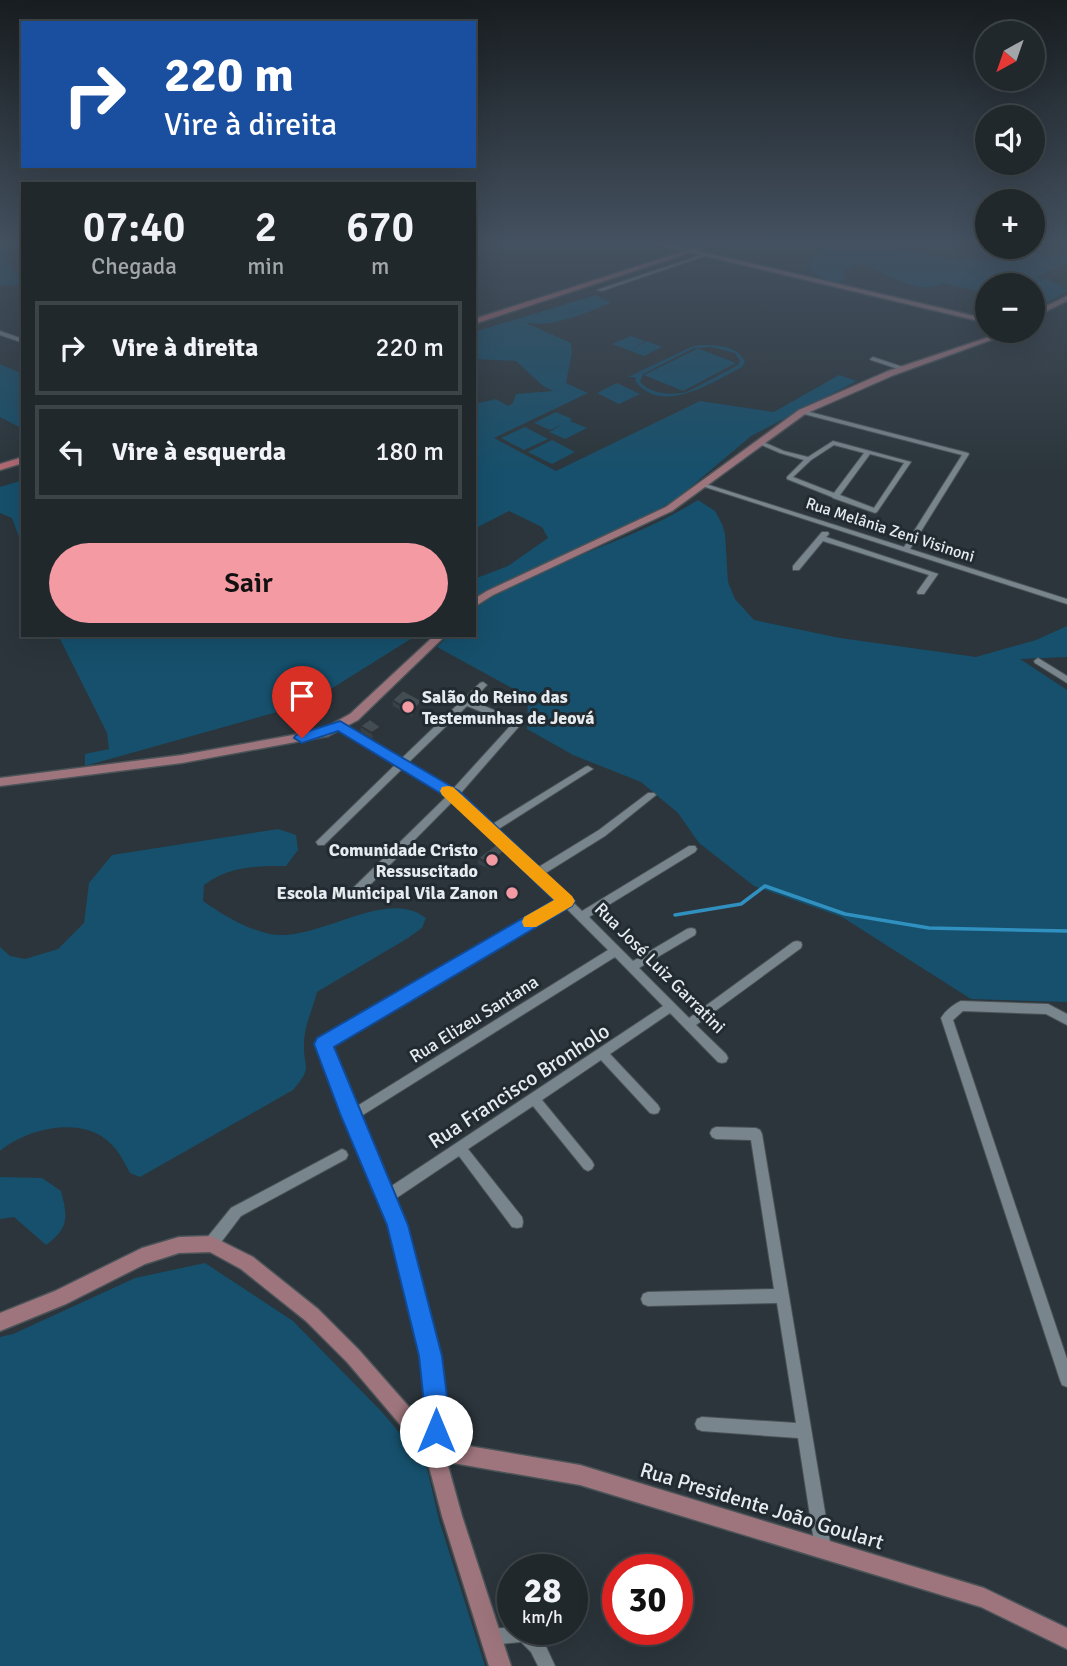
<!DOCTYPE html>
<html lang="pt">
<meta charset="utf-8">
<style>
body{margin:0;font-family:Signika,sans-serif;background:#2d3438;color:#f1f3f6;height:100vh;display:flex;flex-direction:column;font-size:26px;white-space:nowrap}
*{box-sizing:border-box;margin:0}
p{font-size:23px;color:#a2a6a9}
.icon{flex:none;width:38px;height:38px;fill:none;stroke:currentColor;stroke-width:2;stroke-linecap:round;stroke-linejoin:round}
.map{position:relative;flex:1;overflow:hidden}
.side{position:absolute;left:21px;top:182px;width:455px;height:455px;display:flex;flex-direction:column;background:#20282c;border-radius:0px;box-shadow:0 7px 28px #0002,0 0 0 2px #3d4448}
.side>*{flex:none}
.top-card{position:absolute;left:21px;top:21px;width:455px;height:147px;border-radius:0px;box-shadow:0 7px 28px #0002,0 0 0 2px #3d4448;background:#1a4fa0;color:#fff;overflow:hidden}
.needle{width:46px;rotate:220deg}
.controls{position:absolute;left:975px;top:21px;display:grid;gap:14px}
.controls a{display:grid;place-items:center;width:70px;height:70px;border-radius:50%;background:#20282c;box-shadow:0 7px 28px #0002,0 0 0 2px #3d4448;font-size:35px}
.speed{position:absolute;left:497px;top:1554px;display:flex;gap:14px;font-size:35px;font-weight:700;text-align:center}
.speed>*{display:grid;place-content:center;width:91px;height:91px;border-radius:50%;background:#20282c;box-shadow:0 7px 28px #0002,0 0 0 2px #3d4448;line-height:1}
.speed small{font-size:18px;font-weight:400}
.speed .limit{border:10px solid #d22;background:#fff;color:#111}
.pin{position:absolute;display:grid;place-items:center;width:60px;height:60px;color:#fff;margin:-72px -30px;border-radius:50% 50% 50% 0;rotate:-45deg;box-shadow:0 0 7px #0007}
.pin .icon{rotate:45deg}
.me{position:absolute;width:77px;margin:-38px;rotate:0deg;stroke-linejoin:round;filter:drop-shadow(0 0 5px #0008)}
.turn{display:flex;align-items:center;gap:24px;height:147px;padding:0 28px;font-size:32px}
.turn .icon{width:91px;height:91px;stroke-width:2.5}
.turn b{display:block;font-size:49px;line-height:60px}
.eta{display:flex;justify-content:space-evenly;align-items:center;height:119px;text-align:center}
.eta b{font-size:42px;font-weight:600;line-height:49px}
.primary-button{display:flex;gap:14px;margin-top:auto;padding:14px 28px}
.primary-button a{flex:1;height:80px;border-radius:42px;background:#f49aa3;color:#111;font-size:28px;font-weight:600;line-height:80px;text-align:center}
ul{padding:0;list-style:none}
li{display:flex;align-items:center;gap:21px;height:94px;margin:0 14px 10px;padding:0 14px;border:4px solid #3d4448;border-radius:0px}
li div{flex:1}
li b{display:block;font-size:26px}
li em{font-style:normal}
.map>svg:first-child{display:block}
.green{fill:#16506c;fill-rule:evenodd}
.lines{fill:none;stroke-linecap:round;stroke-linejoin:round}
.stream{stroke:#3090bf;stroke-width:3.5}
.minor-casing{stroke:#4a5357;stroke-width:2}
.major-casing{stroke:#4a5357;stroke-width:3}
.highway-casing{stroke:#4a5357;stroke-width:3}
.minor{fill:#79858c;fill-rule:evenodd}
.major{fill:#9e757d;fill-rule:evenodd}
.highway{fill:#b76b73;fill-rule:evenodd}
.wall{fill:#384147}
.shaded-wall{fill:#2e353a}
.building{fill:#414c53;stroke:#2e353a;stroke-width:2}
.route{fill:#1a73e8;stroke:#114b97;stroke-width:2}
.slow{fill:#f59e0b}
.poi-dot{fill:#f49aa3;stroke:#212b31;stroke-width:2.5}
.labels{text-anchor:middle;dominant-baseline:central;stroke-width:6;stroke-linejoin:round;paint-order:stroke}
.far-street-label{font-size:16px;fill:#e5ebef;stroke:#212b31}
.poi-label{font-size:18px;font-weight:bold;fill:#e5ebef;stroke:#212b31;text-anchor:end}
.street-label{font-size:18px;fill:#e5ebef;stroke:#212b31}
.near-street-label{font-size:21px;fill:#e5ebef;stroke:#212b31}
</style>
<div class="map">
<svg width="1067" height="1666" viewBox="0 0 1067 1666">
<rect width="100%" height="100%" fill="#2b353b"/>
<!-- green -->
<g class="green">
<polygon points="0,242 23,242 23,247 7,249 4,256 21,283 13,286 0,285"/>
<path d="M817,242H860L953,260H1001L1024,251L1054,256L1067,253V262L1037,277L1056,283L1067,291L1048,302L1033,290L1032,285H987V293L943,283C918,297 885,272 860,263L843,271L845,280C831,287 819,277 809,268L811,263L826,247Z"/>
<path d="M596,295L611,303C584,313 552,329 524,322L571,343L572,352L566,383L588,393L494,438L556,471L700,401L774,412L839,375L857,381L751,436L679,497L650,515L474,597V579L508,566L548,538L542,527L509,511L474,529V404L496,399L508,406L513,403L516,394L553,391L543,386L516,361L474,359V332Z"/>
<polygon points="631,336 645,341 632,349 647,341 662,347 644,356 612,344"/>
<path d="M700,345C716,345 738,345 745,362L742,367C714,381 664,416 636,382L635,377H628L691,347ZM711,347L735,353L740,361L738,365L687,392C671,395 652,395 640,382L643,374L694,348L697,349L644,375L683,391L736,363L697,348Z"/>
<polygon points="0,364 23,374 23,429 0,417"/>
<polygon points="617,383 640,394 619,404 597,393"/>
<polygon points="556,412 572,419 570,421 587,428 565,439 549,432 563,424 550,430 534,423"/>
<polygon points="525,427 548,439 524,450 501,438"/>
<polygon points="552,440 575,452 552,464 528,452"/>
<polygon points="23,480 23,548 12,518 0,513 0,487"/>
<path d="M698,500L715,511L722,524L725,534L728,582L735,599L754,620L840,638L976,657L1036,640L1067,626V657L1020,659L1067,690V1002L971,999L842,917L754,886L699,843L678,813L641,782L573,755L527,729L528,697L437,647L449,635H474V610C490,594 510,587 530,577C585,551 646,533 698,500Z"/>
<polygon points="58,635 417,635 323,694 284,710 85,766 85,754 109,749 107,733"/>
<path d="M278,829L296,835L298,850L286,866C255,866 230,866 204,885L203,901C223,915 246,929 270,934C318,943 385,886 426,918L422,928L408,938L317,992C313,1008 304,1027 304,1043C303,1070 314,1065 293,1090L140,1177L130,1173C123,1160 117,1147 104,1138C75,1117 25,1130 0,1151V947L10,956L25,959L58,949L84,923L89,883L112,855Z"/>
<path d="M0,1177L42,1178L61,1191C68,1218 69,1228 46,1245L14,1217L0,1219Z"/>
<polygon points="205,1263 293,1321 381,1411 426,1464 439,1520 485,1666 0,1666 0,1337 13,1334 135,1278"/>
</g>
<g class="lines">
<!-- stream -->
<polyline class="stream" points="675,915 741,904 765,886 845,914 929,928 1067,931"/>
<defs>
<g id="minor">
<polygon points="704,254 708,255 602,291 597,290"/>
<polygon points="0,331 23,339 23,343 0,335"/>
<polygon points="873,357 906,368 907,369 904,371 871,360 870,359"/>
<polygon points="802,410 968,453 969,454 910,549 1067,599 1067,604 702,486 702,484 706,484 904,547 962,455 800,413 799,412"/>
<path d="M757,441H761L784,451L808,457L833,441L911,462L877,512L875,513L833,498L832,497L787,479V477L804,460L780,453L757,443ZM834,445L864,453L834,493L793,477L811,460ZM870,454L904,463L874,508L840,495Z"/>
<polygon points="822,532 828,532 829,534 826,537 938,574 924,594 918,594 917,592 929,575 823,541 799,570 793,570 793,566"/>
<polygon points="1038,658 1067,676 1067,683 1035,663 1034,661"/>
<path d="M483,682L487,685L472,701L521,721L522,723L459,795L491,825L585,767L588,766L593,769L497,830L537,868L599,830L648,793H654L656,795L605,836L544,874L582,911L689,846H695L697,849L695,852L589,917L633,961L687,929L691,928L695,929L696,932L695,935L639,968L689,1018L793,942L797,941L801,942L802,945L801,948L696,1025L726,1054L728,1058L726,1062L722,1063L718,1062L670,1013L610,1054L658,1105L660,1109L658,1113L654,1114L650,1113L601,1060L542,1100L592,1161L594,1165L592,1169L588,1171L584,1169L533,1106L468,1149L522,1217L523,1222L522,1227L517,1228L512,1227L459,1156L395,1199L404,1225L438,1356L444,1413L441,1449L439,1454L434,1456L429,1454L427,1449L430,1413L424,1356L392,1225L382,1197L345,1116L317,1044L319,1040L559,900L453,801L357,898H349L348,895L349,892L447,796L403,768L324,845H318L316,842L396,764L337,728L336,726L337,724H343L401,759L480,683ZM467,706L512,724L452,790L408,763ZM565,907L608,950L354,1108L330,1046ZM615,957L663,1006L390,1187L358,1118Z"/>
<path d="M961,1001L1048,1004L1067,1014V1025L1046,1014L963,1011L953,1020L1067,1359V1387L1062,1385L1060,1380L941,1018C945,1011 954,1004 961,1001Z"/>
<polygon points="716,1127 756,1128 760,1130 762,1134 831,1548 829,1554 823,1556 817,1554 815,1548 798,1438 702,1431 697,1429 695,1424 697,1419 702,1417 796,1423 777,1303 648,1306 643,1304 641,1299 643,1294 648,1292 774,1289 751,1140 716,1139 712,1137 710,1133 712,1129"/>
<polygon points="342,1149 346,1151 348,1155 346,1159 241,1216 216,1249 211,1251 206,1249 204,1244 206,1239 231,1208"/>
<polygon points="513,1627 513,1629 531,1629 543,1640 555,1666 538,1666 531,1652 521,1642 491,1645 485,1643 483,1637 485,1631 491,1629"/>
</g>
<g id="major">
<polygon points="649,242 658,242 686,249 683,251"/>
<polygon points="690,249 987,319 987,323 688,252"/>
<polygon points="1067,296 1067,301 1032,318 1032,313"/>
<polygon points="1007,331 1016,331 894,375 805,414 672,511 493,595 474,607 474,599 487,591 666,507 799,410 888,371"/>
<polygon points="435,635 446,635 358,720 328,736 182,763 0,786 0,778 182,755 321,730 350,714"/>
<polygon points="211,1236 253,1257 318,1309 359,1350 439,1441 580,1465 984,1588 1067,1628 1067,1649 981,1607 580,1485 447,1462 462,1516 511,1666 489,1666 442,1516 426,1455 347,1362 306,1321 241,1269 210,1252 179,1253 145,1264 66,1304 0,1331 0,1313 55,1291 142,1248 179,1237"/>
</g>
<g id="highway">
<polygon points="713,242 722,242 474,324 474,319"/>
<polygon points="23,457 23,463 0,470 0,464"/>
</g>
</defs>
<!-- minor casing -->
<use href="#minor" class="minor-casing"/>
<!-- major casing -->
<use href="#major" class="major-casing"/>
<!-- highway casing -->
<use href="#highway" class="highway-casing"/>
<!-- minor -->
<use href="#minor" class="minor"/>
<!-- major -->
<use href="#major" class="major"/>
<!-- highway -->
<use href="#highway" class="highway"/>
</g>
<!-- wall -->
<g class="wall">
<polygon points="392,700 423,701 423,707 413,717 393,706"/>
<polygon points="360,726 382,733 373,739 361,732"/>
<polygon points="507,856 490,869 478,864 478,858"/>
</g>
<!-- shaded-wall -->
<g class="shaded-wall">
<polygon points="423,701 423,707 413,717 412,712"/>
<polygon points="381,727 382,733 373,739 372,733"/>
<polygon points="506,850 507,856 490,869 489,864"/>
</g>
<!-- building -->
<g class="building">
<polygon points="403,690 423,701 412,712 392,700"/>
<polygon points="370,719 381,727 372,733 360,726"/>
<polygon points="499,842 506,850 489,864 478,858"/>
</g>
<!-- sky -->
<linearGradient id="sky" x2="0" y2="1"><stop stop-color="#181d20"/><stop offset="0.51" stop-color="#445160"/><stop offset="1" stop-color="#445160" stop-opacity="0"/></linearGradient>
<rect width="1067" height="475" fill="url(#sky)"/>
<!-- route -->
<polygon class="route" points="340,721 459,791 575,901 572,906 334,1047 408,1225 442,1356 449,1413 444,1440 436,1443 427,1440 423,1431 425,1413 419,1356 387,1225 341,1116 314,1044 317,1038 554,900 448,798 338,731 302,743 294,738 296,735"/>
<!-- slow -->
<polygon class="slow" points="448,786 453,787 572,896 575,901 572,906 536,927 524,927 522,922 524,917 554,900 442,795 440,791 442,787"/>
<!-- markers -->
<g class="poi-dot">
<circle cx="408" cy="707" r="7"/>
<circle cx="492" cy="860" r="7"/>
<circle cx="512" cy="893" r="7"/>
</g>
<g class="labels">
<!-- far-street labels -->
<g class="far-street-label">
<text transform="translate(890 530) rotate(18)">Rua Melânia Zeni Visinoni</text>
</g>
<!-- poi labels -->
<g class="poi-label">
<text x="422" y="697" text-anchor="start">Salão do Reino das<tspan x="422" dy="21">Testemunhas de Jeová</tspan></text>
<text x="478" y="850">Comunidade Cristo<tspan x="478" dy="21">Ressuscitado</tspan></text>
<text x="498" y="893">Escola Municipal Vila Zanon</text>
</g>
<!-- street labels -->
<g class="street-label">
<text transform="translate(660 968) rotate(45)">Rua José Luiz Garratini</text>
<text transform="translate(474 1019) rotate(-32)">Rua Elizeu Santana</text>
</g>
<!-- near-street labels -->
<g class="near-street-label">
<text transform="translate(519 1086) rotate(-33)">Rua Francisco Bronholo</text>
<text transform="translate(762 1506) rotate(17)">Rua Presidente João Goulart</text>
</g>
</g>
</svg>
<div class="controls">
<a><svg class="needle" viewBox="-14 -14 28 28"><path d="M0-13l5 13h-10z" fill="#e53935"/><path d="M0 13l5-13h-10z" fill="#a2a6a9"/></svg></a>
<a><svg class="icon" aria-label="sound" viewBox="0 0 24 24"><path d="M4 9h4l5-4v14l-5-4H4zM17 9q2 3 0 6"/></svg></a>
<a>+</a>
<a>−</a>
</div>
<div class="speed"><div>28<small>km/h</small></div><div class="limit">30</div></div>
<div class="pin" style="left:302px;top:738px;background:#d93025"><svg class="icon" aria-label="arrive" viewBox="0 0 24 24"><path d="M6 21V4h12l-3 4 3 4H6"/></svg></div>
<svg class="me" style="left:436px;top:1431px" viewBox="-20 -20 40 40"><circle r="19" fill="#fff"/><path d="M0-13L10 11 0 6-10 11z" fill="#1a73e8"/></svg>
<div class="top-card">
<div class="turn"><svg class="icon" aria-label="right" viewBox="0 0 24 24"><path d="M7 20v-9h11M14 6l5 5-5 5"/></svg><div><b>220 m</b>Vire à direita</div></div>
</div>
<section class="side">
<div class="eta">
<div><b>07:40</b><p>Chegada</p></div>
<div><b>2</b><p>min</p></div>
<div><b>670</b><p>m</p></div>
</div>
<ul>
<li><svg class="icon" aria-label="right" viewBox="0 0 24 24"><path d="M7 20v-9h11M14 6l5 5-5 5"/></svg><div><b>Vire à direita</b></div><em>220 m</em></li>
<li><svg class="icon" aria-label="left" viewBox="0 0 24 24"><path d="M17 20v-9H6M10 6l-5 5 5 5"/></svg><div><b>Vire à esquerda</b></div><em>180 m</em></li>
</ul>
<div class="primary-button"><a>Sair</a></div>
</section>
</div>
